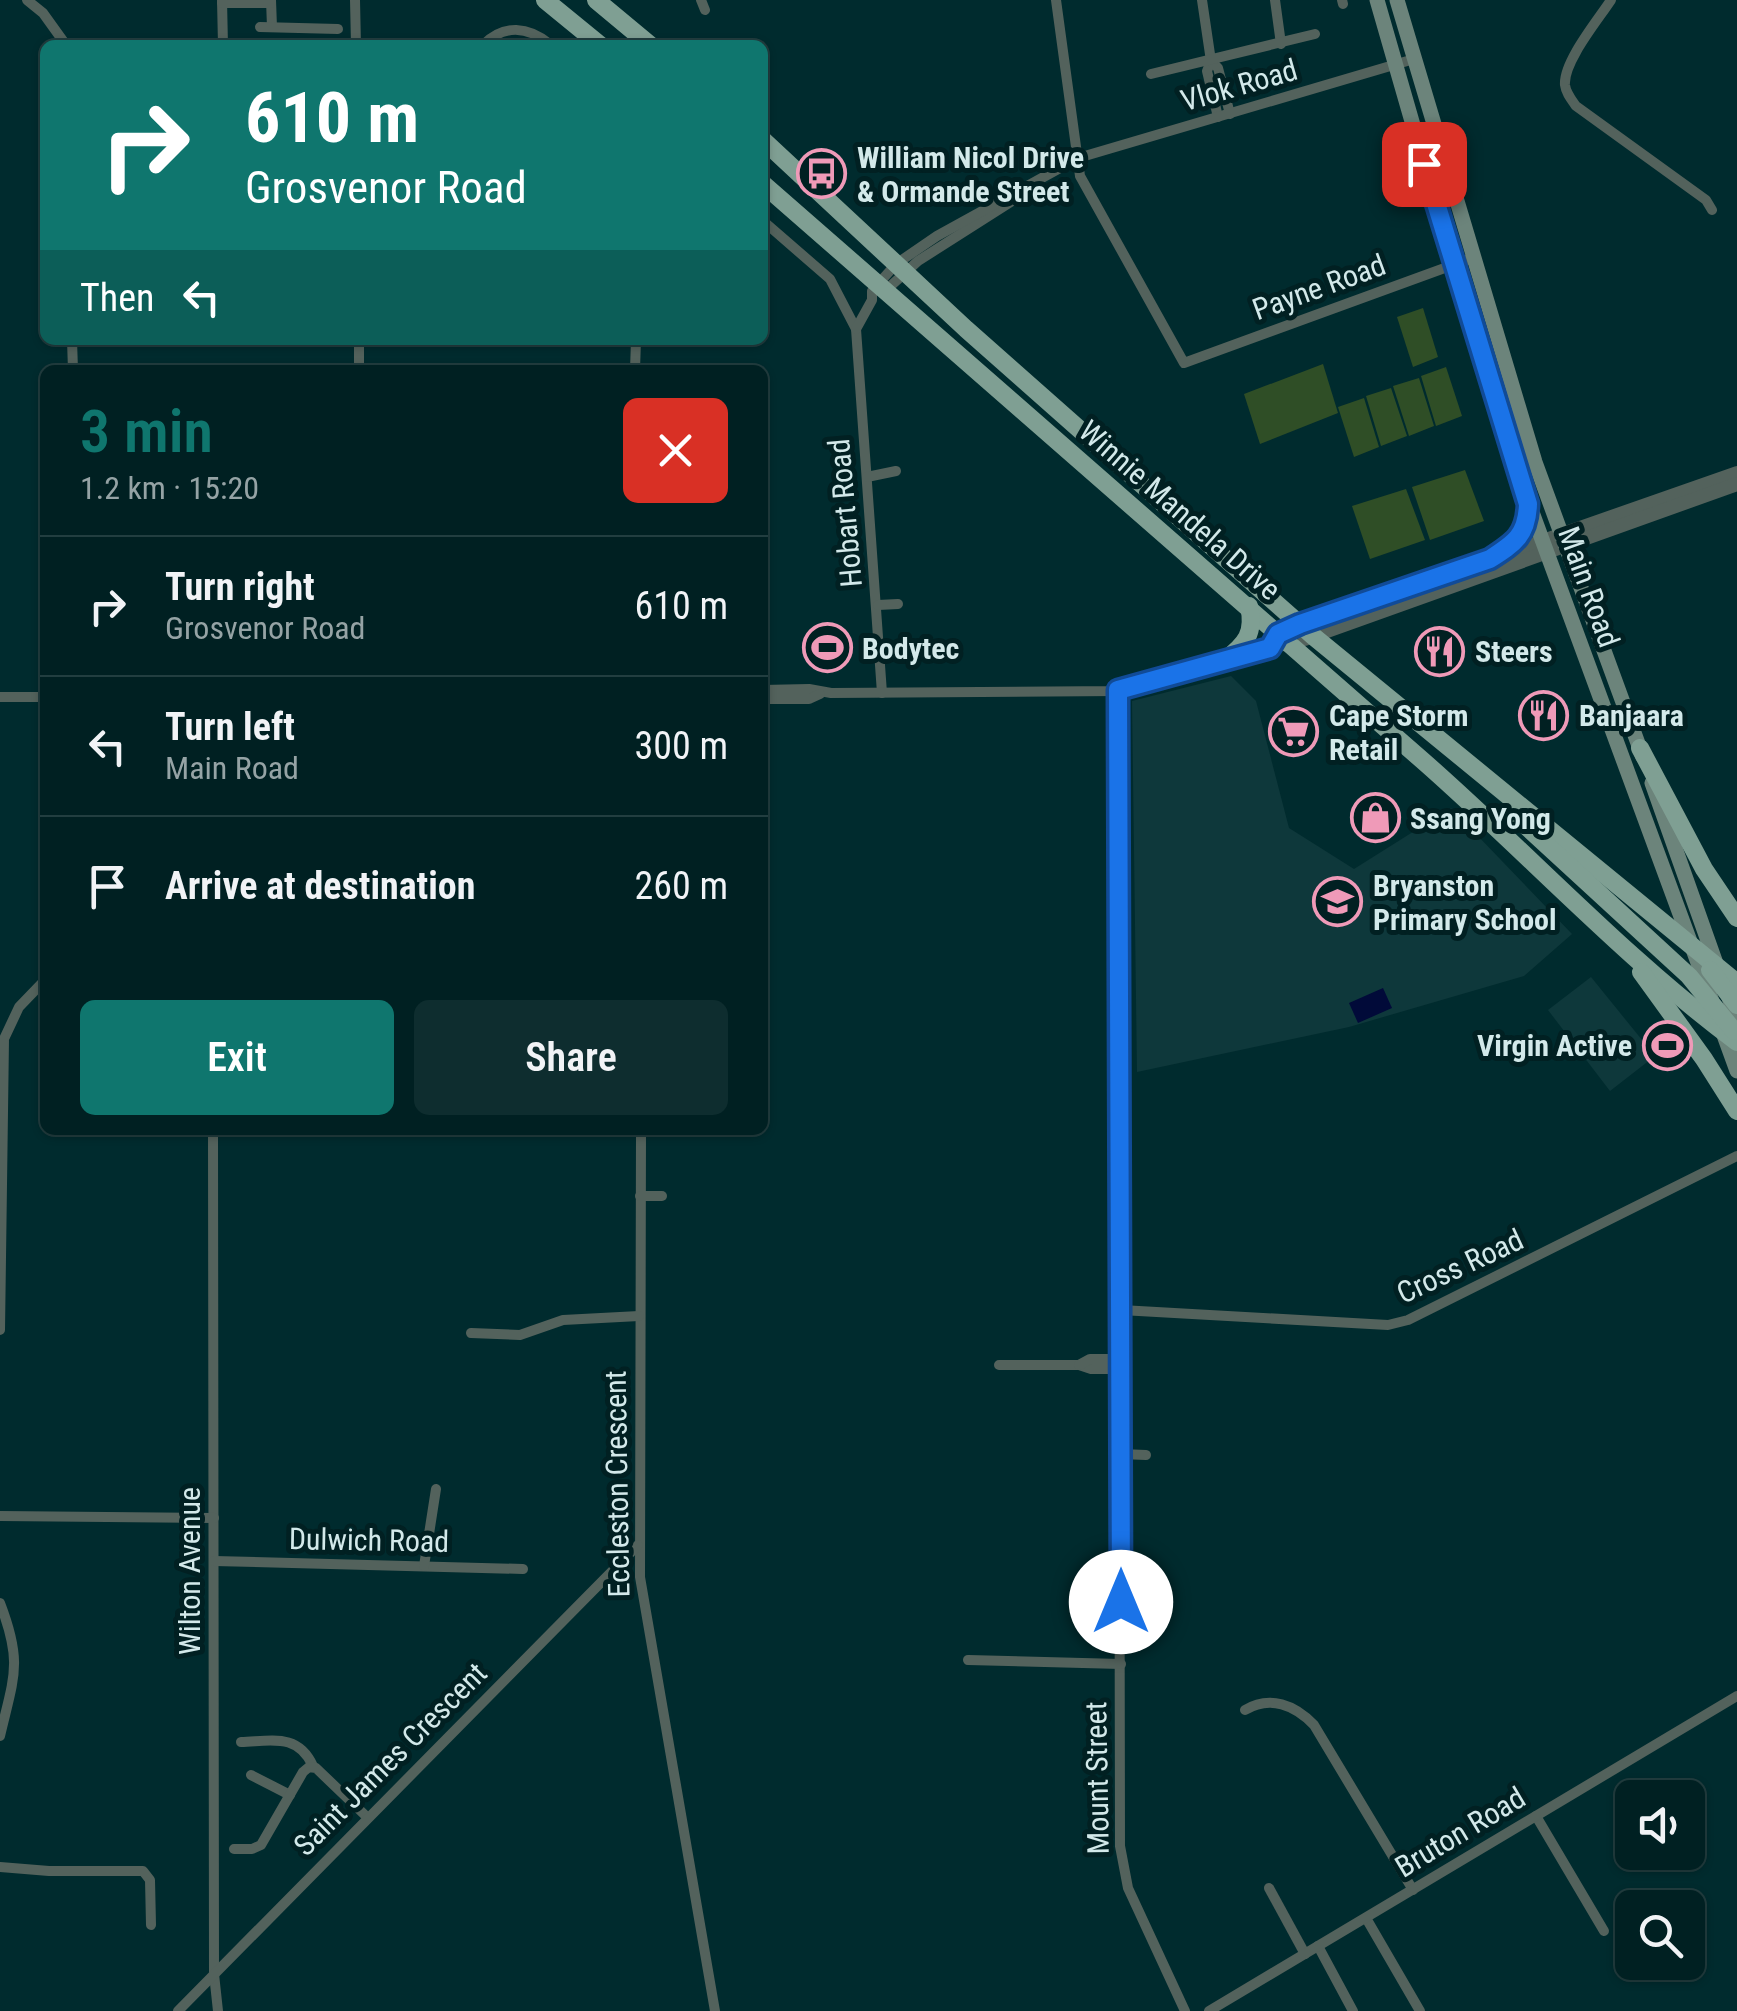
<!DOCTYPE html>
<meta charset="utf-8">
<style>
body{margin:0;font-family:"Roboto Condensed",sans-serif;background:#0e2d2f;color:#f1f3f6;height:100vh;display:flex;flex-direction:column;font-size:38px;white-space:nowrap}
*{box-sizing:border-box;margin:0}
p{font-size:32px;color:#95a3a5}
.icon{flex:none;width:55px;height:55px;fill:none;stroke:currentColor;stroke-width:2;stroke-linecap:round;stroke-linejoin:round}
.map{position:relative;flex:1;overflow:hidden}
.sheet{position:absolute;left:40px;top:365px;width:728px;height:770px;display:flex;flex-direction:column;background:#002022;border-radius:15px;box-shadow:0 2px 8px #0004,0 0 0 2px #223e40}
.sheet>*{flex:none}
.guide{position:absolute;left:40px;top:40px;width:728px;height:305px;border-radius:15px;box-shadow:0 2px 8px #0004,0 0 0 2px #223e40;background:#0f766e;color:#fff;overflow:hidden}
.controls{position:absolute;left:1615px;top:1780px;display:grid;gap:20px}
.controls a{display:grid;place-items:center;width:90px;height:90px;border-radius:15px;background:#002022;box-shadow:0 2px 8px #0004,0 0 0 2px #223e40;font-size:50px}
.pin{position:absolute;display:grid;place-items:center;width:85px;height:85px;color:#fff;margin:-42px;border-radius:20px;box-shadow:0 5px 15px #0006}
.me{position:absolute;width:110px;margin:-55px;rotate:0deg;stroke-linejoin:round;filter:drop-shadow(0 0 8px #0008)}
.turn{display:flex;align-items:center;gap:35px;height:210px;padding:0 40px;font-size:45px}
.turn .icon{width:130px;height:130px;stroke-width:2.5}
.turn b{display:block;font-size:70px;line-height:85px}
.then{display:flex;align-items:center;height:95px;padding:0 40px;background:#0003;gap:20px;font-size:38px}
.round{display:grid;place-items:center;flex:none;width:105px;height:105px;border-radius:15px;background:#0e2d2f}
.headline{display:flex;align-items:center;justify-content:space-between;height:170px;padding:0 40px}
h1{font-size:60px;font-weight:600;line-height:75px;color:#0f766e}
.action{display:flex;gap:20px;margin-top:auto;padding:20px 40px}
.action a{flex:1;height:115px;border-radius:15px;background:#0f766e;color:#fff;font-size:40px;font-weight:600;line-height:115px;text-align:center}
.action a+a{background:#0e2d2f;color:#f1f3f6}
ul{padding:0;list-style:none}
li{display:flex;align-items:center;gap:30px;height:140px;padding:0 40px;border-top:2px solid #223e40}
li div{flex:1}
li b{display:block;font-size:38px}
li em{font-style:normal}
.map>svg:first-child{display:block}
.built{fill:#0e383b}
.green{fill:#2f4e26}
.water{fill:#010a39}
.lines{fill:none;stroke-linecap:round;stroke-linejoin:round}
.minor{stroke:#53625c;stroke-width:10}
.tertiary{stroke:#53625c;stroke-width:14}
.secondary{stroke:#6c847b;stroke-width:15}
.primary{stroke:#7f9f93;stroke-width:18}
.route-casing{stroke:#114b97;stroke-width:25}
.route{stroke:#1a73e8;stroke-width:18}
.labels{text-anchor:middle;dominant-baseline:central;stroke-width:10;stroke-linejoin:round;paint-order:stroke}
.street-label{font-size:30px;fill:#d3e9ea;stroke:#012022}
.poi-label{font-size:30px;font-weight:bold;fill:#d3e9ea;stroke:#012022;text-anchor:start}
</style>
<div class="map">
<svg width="1737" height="2011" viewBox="0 0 1737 2011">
<rect width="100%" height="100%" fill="#002b2e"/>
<!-- built -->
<g class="built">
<polygon points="1231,676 1256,701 1289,828 1354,869 1451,808 1572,934 1524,976 1349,1027 1137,1072 1132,701"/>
<polygon points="1591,977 1655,1056 1610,1091 1548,1010"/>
</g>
<!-- green -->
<g class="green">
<polygon points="1423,308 1438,357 1413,367 1397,317"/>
<polygon points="1323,364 1338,413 1260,444 1244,394"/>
<polygon points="1446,367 1462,416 1436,426 1421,376"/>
<polygon points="1419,378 1434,426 1409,436 1393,386"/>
<polygon points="1391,388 1407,436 1381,446 1366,396"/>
<polygon points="1364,398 1379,447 1354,457 1338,407"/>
<polygon points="1465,470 1484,521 1430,540 1412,487"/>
<polygon points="1406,489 1425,540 1370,559 1352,506"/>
</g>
<!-- water -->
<polygon class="water" points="1383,988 1392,1008 1358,1023 1349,1003"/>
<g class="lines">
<!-- minor -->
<g class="minor">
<polyline points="27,0 43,13 66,45"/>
<polyline points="222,0 223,45"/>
<polyline points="271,0 272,27"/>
<polyline points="355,0 356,45"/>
<polyline points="701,0 705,10"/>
<polyline points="1056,0 1080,176 1184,363 1472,258"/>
<polyline points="1202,0 1211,61 1207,71 1218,117"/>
<polyline points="1275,0 1281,44"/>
<polyline points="1342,0 1343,4"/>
<path d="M1611,0C1598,20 1563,62 1565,85C1566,93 1571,99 1576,106L1706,200L1712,210"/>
<polyline points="222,3 271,3"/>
<polyline points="260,27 338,29"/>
<path d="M483,45C504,24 528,26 551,45"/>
<polyline points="1211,61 1218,68 1230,114"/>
<polyline points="1151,74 1315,34"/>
<polyline points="762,220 830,279 856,329 882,693"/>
<polyline points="885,291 918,261 1017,198"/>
<polyline points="856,329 872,300 872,291 896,264 937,236 1078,158 1414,59"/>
<polyline points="72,340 73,370"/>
<polyline points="359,370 359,340"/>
<polyline points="635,370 636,340"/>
<polyline points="867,477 896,471"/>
<polyline points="878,605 898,604"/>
<polyline points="762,690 809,689 831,693 1118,691 1270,648 1290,645"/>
<polyline points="1118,691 1120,1846 1128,1888 1185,2011"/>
<polyline points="0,697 45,697"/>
<polyline points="762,699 809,699 820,694"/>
<polyline points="213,1130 214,1974 218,2011"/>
<polyline points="641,1130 640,1577 715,2011"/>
<polyline points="640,1196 662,1196"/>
<polyline points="1121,1310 1388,1325 1408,1320 1737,1156"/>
<polyline points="0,1330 4,1039 19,1007 45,980"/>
<polyline points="471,1333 520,1335 563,1320 639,1316"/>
<polyline points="999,1365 1079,1365 1091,1369 1119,1369"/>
<polyline points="1079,1365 1090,1359 1120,1359"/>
<polyline points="1121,1454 1146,1455"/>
<polyline points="0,1516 214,1518"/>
<polyline points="214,1561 523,1569"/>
<polyline points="424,1566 436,1489"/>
<polyline points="1121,1571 1139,1571"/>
<path d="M0,1603C23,1663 14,1676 0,1736"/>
<polyline points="968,1660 1121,1664"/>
<path d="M1245,1710C1270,1695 1295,1705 1314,1725L1413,1890"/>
<path d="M241,1742C272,1741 298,1733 313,1766"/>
<polyline points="251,1775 290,1795"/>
<polyline points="1536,1816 1604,1931"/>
<polyline points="234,1849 252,1849 261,1845 303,1772 309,1767 316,1768 367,1817"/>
<polyline points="0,1867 49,1871 143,1871 150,1880 151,1925"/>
<polyline points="1269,1888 1305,1954"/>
<polyline points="1366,1918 1420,2011"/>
<polyline points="1318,1946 1353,2011"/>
<polyline points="178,2011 638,1545"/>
<polyline points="1209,2011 1737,1696"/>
</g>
<!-- tertiary -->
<g class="tertiary">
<polyline points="1278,634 1737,473"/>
<polyline points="1305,639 1737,484"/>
</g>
<!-- secondary -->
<g class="secondary">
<polyline points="1377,0 1453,264 1529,504 1712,1001"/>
<polyline points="1397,0 1535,462 1643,757"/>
<path d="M1490,559C1512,545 1526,537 1528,510"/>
<polyline points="1652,783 1718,969"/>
<polyline points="1728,995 1737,1020"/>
<polyline points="1721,1027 1737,1071"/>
</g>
<!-- primary -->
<g class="primary">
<polyline points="545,0 600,45"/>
<polyline points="596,0 650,45"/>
<polyline points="762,139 966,329 1313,636 1737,983"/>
<path d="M762,183C981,376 1203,566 1422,760C1527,852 1624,958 1737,1042"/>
<path d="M1225,660C1246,644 1255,633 1249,606"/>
<polyline points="1640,748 1704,869 1737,918"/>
<polyline points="1514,815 1689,976 1734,1031"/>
<polyline points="1710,970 1737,1005"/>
<polyline points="1641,972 1704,1059 1737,1111"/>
</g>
</g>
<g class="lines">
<defs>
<path id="route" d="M1121,1602L1118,690L1270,648L1278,634L1300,624L1490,559C1515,543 1527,535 1528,504L1424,164"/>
</defs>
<!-- route casing -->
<use href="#route" class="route-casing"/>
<!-- route -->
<use href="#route" class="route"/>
</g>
<!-- icons -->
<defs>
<symbol id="bus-ring" viewBox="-11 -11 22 22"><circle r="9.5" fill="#012022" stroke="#ef9ab8" stroke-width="1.5"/><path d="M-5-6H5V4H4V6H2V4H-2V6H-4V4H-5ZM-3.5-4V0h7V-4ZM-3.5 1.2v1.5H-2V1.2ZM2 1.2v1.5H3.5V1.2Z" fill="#ef9ab8"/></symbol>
<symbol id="stadium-ring" viewBox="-11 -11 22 22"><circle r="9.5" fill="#012022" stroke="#ef9ab8" stroke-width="1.5"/><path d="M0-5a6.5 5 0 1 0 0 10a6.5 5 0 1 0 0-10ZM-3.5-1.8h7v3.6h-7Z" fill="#ef9ab8"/></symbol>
<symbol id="restaurant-ring" viewBox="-11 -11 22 22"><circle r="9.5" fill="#012022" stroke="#ef9ab8" stroke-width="1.5"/><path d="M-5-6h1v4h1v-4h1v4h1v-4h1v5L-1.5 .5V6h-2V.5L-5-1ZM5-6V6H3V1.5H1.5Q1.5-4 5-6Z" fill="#ef9ab8"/></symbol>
<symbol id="supermarket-ring" viewBox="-11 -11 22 22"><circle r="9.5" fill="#012022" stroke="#ef9ab8" stroke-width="1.5"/><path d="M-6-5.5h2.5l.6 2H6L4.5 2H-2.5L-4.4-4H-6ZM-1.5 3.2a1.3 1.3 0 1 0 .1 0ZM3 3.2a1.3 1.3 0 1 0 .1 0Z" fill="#ef9ab8"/></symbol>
<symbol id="shop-ring" viewBox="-11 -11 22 22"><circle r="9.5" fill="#012022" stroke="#ef9ab8" stroke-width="1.5"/><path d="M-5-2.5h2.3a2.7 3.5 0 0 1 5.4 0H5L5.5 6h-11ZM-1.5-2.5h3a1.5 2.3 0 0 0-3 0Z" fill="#ef9ab8"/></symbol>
<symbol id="school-ring" viewBox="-11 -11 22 22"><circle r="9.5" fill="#012022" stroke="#ef9ab8" stroke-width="1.5"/><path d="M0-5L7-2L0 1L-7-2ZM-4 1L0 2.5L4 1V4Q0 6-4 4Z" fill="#ef9ab8"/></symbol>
</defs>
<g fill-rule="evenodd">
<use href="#bus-ring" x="794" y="146" width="55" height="55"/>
<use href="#stadium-ring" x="800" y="620" width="55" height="55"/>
<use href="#restaurant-ring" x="1412" y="624" width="55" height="55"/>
<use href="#restaurant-ring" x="1516" y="688" width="55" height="55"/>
<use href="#supermarket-ring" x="1266" y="704" width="55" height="55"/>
<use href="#shop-ring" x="1348" y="790" width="55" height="55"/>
<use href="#school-ring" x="1310" y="874" width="55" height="55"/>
<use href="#stadium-ring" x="1640" y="1018" width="55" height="55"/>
</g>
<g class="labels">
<!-- street labels -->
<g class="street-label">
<text transform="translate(1239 85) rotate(-16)">Vlok Road</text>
<text transform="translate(1319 287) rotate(-20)">Payne Road</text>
<text transform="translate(1180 510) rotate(41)">Winnie Mandela Drive</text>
<text transform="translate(845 513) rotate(-95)">Hobart Road</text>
<text transform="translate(1589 587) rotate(70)">Main Road</text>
<text transform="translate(1460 1266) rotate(-25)">Cross Road</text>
<text transform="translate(617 1484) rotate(-91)">Eccleston Crescent</text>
<text transform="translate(369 1540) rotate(1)">Dulwich Road</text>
<text transform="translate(189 1571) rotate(-90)">Wilton Avenue</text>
<text transform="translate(390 1759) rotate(-45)">Saint James Crescent</text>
<text transform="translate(1097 1778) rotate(-91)">Mount Street</text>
<text transform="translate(1460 1832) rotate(-31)">Bruton Road</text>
</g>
<!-- poi labels -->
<g class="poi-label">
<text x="857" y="157">William Nicol Drive<tspan x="857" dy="34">&amp; Ormande Street</tspan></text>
<text x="862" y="648">Bodytec</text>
<text x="1475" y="651">Steers</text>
<text x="1329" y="715">Cape Storm<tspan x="1329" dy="34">Retail</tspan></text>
<text x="1579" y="715">Banjaara</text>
<text x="1410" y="818">Ssang Yong</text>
<text x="1373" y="885">Bryanston<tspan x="1373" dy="34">Primary School</tspan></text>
<text x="1632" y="1045" text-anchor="end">Virgin Active</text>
</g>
</g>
</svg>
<div class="controls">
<a><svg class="icon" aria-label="sound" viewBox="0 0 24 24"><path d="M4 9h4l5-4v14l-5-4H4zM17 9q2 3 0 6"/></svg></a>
<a><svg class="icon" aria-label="search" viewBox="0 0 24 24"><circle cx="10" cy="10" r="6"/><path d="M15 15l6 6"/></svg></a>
</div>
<div class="pin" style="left:1424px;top:164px;background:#d93025"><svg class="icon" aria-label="arrive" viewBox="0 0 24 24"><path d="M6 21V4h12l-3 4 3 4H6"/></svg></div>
<svg class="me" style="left:1121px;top:1602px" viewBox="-20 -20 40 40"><circle r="19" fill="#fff"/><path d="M0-13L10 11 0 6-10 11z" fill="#1a73e8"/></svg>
<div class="guide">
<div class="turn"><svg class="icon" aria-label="right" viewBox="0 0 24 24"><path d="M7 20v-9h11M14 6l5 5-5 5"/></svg><div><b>610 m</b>Grosvenor Road</div></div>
<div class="then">Then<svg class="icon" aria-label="left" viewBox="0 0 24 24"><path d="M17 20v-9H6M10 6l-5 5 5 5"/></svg></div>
</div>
<section class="sheet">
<div class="headline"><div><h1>3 min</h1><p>1.2 km · 15:20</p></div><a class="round" style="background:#d93025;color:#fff"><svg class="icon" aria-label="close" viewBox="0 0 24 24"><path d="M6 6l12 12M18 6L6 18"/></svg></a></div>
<ul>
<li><svg class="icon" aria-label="right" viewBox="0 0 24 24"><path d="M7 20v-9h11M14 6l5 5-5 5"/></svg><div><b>Turn right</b><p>Grosvenor Road</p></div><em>610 m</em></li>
<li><svg class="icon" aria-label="left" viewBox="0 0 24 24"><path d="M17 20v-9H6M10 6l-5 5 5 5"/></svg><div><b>Turn left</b><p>Main Road</p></div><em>300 m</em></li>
<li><svg class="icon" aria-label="arrive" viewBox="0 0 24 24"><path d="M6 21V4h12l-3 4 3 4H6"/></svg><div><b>Arrive at destination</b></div><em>260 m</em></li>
</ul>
<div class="action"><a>Exit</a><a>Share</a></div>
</section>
</div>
